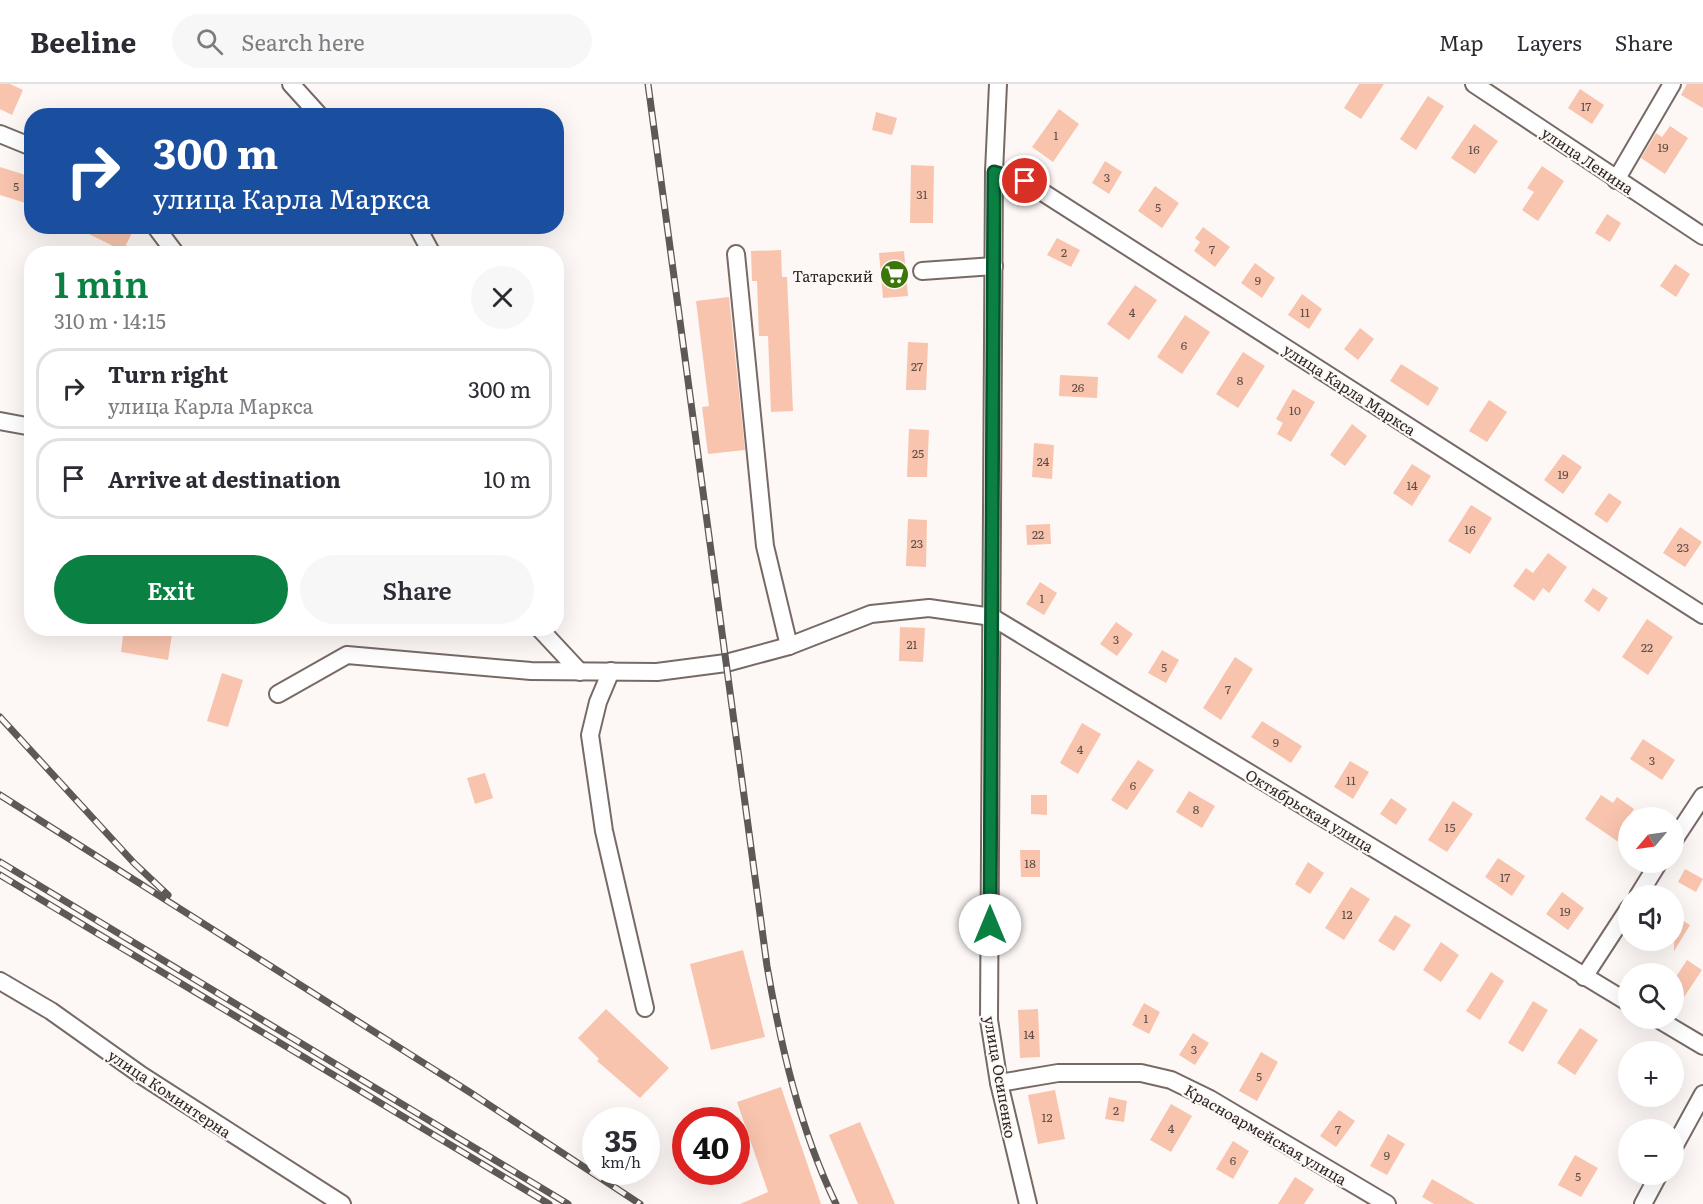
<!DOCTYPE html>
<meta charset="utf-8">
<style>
body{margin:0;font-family:Literata,serif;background:#f7f7f7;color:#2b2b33;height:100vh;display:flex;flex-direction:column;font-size:22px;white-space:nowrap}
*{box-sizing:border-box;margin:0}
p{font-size:20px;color:#7c7c81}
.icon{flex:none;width:33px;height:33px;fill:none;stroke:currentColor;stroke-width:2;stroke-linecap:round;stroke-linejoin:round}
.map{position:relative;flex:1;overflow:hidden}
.sheet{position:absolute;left:24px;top:162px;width:540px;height:390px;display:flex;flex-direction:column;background:#fff;border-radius:24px;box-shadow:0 6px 24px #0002}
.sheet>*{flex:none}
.guide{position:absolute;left:24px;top:24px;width:540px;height:126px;border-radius:24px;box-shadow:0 6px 24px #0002;background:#1a4fa0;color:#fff;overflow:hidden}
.needle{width:39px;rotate:241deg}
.fabs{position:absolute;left:1618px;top:723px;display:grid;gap:12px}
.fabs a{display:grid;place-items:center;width:66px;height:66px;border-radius:50%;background:#fff;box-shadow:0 6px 24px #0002;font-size:30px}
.speed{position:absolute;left:582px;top:1023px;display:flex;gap:12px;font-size:30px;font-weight:700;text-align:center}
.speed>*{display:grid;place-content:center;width:78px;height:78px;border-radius:50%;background:#fff;box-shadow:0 6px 24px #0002;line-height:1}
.speed small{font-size:15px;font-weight:400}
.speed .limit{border:9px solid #d22;background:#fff;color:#111}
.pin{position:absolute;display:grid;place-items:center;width:51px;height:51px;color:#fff;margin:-26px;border:3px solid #fff;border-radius:50%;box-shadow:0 2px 6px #0007}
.me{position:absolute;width:66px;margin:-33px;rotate:0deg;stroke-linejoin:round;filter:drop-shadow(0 0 4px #0008)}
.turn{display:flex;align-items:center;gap:21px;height:126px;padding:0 30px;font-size:27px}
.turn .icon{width:78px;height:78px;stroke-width:2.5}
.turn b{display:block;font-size:42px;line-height:51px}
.round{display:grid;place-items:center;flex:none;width:63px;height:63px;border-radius:32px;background:#f7f7f7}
.headline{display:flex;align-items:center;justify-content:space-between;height:102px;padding:0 30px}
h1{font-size:36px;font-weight:600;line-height:45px;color:#0b8043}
.button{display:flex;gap:12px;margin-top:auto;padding:12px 30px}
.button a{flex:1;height:69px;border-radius:36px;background:#0b8043;color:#fff;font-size:24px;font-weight:600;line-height:69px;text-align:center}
.button a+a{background:#f7f7f7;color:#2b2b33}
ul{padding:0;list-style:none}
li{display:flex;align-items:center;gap:18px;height:81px;margin:0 12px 9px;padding:0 18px;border:3px solid #e1e1e2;border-radius:24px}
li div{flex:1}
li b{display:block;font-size:22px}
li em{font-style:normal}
header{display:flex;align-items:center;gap:36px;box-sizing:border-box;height:84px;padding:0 30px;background:#fff;border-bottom:2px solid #e1e1e2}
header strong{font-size:28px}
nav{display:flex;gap:33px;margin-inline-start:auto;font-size:21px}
.search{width:420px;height:54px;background:#f7f7f7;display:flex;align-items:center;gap:15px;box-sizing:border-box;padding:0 21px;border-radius:33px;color:#7c7c81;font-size:22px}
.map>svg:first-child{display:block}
.building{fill:#f9c4ae}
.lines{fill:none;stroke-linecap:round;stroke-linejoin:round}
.minor-casing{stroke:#776a65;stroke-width:20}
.minor{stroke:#fff;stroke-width:16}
.rail-casing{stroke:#5e5956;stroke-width:7}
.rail{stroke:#fdf8f5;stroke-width:4.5;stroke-dasharray:14;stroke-linecap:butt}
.route-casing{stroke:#07532c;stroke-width:15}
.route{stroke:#0b8043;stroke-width:10}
.labels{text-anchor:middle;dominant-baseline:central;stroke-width:4.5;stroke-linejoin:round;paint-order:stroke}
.number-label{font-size:12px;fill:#5f4e46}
.street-label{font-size:15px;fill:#2c2624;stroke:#fdf8f5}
.poi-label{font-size:15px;fill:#2c2624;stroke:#fdf8f5;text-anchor:end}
</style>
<header>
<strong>Beeline</strong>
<div class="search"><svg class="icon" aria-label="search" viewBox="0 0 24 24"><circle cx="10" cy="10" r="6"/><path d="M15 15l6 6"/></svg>Search here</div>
<nav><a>Map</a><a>Layers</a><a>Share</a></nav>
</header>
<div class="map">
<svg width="1703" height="1120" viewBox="0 0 1703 1120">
<rect width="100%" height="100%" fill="#fdf8f5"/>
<!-- building -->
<g class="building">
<polygon points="0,0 10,0 23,6 12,31 0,25"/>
<polygon points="1359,0 1384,0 1361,35 1344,24"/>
<polygon points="1687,0 1703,0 1703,24 1681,11"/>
<polygon points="1580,5 1604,21 1592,40 1568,24"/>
<polygon points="1428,12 1444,22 1416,66 1400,55"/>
<polygon points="1059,25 1079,40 1053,78 1032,63"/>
<polygon points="876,28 897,34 892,51 872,46"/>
<polygon points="1474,40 1498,57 1475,90 1451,74"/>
<polygon points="1670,42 1688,54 1665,90 1641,74 1656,49 1662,53"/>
<polygon points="1105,77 1122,88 1109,110 1092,99"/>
<polygon points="911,81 934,82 933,139 910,139"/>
<polygon points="1542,82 1564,97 1538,137 1522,126 1534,108 1527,104"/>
<polygon points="0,83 32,93 32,121 0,111"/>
<polygon points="1155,102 1179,119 1162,144 1138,127"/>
<polygon points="1607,130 1621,139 1610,158 1595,149"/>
<polygon points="73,142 125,142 133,147 123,167"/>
<polygon points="1203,143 1230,163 1215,183 1194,167 1200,158 1195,154"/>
<polygon points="1057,154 1080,166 1071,183 1047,171"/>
<polygon points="781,166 782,193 787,193 793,327 771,328 768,252 759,252 757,197 752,197 751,167"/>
<polygon points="904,167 908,212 883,214 879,169"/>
<polygon points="1255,179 1275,194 1262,214 1241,199"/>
<polygon points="1675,180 1690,190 1676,213 1660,202"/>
<polygon points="1135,201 1157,216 1129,256 1107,240"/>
<polygon points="1302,210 1322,225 1309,245 1288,231"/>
<polygon points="729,213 745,366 708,370 702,323 709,322 696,217"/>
<polygon points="1185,231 1210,248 1182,290 1157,273"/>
<polygon points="1360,244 1374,255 1358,276 1344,265"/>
<polygon points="908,258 928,259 926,306 906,306"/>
<polygon points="1243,268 1265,282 1238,324 1216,310"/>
<polygon points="1401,280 1439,304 1428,322 1390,297"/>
<polygon points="1060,291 1098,293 1097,314 1059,312"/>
<polygon points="1293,305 1315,318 1291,358 1277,350 1283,339 1276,335"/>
<polygon points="1489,316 1507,328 1487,358 1469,347"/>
<polygon points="1352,340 1367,352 1345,382 1330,371"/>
<polygon points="909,345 929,346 927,393 907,393"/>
<polygon points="1034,359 1054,361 1052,395 1032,393"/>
<polygon points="1563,370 1582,383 1563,410 1544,396"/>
<polygon points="1412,380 1431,392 1412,422 1393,409"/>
<polygon points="1609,409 1622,418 1607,439 1594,430"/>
<polygon points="1471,421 1492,434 1470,470 1448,457"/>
<polygon points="908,435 927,436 926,483 906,482"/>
<polygon points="1050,440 1051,460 1027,461 1026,441"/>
<polygon points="1680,443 1702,458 1685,483 1663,469"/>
<polygon points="1548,469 1567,483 1549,509 1543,504 1534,517 1513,502 1526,484 1533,489"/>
<polygon points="1040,498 1057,509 1044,531 1026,520"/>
<polygon points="1593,504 1608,514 1599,528 1584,517"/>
<polygon points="1647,535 1673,553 1648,591 1622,573"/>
<polygon points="1116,538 1133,550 1117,572 1100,560"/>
<polygon points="900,543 925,544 923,578 899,577"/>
<polygon points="124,544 173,544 168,576 121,568"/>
<polygon points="1162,566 1179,576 1166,599 1148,589"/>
<polygon points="1235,573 1253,585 1221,636 1203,624"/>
<polygon points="222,589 243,596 228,643 207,637"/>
<polygon points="1262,637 1302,662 1291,679 1251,653"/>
<polygon points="1082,639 1101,650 1078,690 1060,679"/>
<polygon points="1643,655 1675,676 1662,696 1630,675"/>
<polygon points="1138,676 1154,686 1127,726 1111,716"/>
<polygon points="1350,677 1369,688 1353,715 1334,703"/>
<polygon points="485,689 493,714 475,720 467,694"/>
<polygon points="1189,707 1215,722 1202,744 1176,728"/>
<polygon points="1031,711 1047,711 1047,731 1031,730"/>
<polygon points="1601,711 1613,719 1617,713 1634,725 1629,732 1629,752 1623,761 1585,735"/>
<polygon points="1391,714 1407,725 1396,741 1380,730"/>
<polygon points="1453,717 1473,730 1447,768 1428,756"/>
<polygon points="1020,766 1040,766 1040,793 1021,793"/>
<polygon points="1498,774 1525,792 1512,812 1485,793"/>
<polygon points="1308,778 1324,789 1310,810 1295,800"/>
<polygon points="1685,785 1703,795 1696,808 1678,798"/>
<polygon points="1351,803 1370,815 1344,856 1325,844"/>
<polygon points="1562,808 1584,824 1568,846 1546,830"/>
<polygon points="1395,831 1411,841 1394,867 1378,857"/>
<polygon points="1674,831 1690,841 1674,867"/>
<polygon points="1441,858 1459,871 1441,898 1423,886"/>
<polygon points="743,866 765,953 711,966 690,880"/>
<polygon points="1687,876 1702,886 1674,928 1674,896"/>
<polygon points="1491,888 1504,897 1480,936 1466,927"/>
<polygon points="1533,917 1548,926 1523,968 1508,959"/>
<polygon points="1144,919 1160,928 1149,950 1132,941"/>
<polygon points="606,925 669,984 640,1014 597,977 599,975 578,954"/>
<polygon points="1038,925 1040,973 1020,974 1018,926"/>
<polygon points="1580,944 1598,956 1575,991 1557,979"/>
<polygon points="1193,949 1209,959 1195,981 1179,971"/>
<polygon points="1261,968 1278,978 1257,1017 1239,1007"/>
<polygon points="781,1003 821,1120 740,1120 768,1108 737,1018"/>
<polygon points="1055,1006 1065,1055 1038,1060 1028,1011"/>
<polygon points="1109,1013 1127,1017 1124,1038 1105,1035"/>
<polygon points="1171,1020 1192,1032 1171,1068 1150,1056"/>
<polygon points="1339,1026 1355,1037 1336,1063 1320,1052"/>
<polygon points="860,1038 895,1120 858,1120 829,1051"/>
<polygon points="1388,1050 1405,1060 1387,1091 1370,1082"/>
<polygon points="1233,1057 1249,1067 1233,1095 1216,1085"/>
<polygon points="1575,1071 1598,1084 1581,1113 1558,1101"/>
<polygon points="1295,1093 1314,1105 1304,1120 1278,1120"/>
<polygon points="1432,1095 1475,1120 1434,1120 1422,1113"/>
</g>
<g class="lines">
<defs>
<g id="minor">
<polyline points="291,0 320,32"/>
<polyline points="998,0 994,88 989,936 999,999 1028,1120"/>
<polyline points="1474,0 1703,152"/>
<polyline points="0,50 32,63"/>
<polyline points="994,88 1025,97 1703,531"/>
<polyline points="1616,96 1672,0"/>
<polyline points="155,142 176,170"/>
<polyline points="417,142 432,170"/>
<polyline points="736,170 765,462 789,562"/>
<polyline points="922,187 994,182"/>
<polyline points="0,337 32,343"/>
<polyline points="539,544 580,588"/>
<polyline points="611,587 598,618 590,651 604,747 645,924"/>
<polyline points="278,610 347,571 531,587 657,588 726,579 789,562 871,530 929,524 992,533 1629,919"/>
<polyline points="1674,756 1703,712"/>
<polyline points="1638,812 1659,778"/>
<polyline points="1584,893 1629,824"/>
<polyline points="0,897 51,927 141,991 342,1120"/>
<polyline points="1656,934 1703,962"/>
<polyline points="999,999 1058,989 1141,989 1171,996 1210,1015 1387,1120"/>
<polyline points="1674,1063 1703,1010"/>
<polyline points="1643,1120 1659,1090"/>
</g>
</defs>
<!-- minor casing -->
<use href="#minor" class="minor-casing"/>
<!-- minor -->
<use href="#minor" class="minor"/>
<defs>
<g id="rail">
<path d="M648,0L767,882C781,963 800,1046 836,1120"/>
<polyline points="0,633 134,779 168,811"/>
<polyline points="0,711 471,1009 640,1120"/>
<polyline points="0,778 568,1120"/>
<polyline points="0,791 549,1120"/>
</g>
</defs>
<!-- rail casing -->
<use href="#rail" class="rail-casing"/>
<!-- rail -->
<use href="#rail" class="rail"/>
</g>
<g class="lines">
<defs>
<polyline id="route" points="990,841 994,88 1025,97"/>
</defs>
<!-- route casing -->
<use href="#route" class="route-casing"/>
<!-- route -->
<use href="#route" class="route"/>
</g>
<!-- icons -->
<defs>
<symbol id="supermarket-disc" viewBox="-11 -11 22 22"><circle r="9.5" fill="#3c7609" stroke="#fdf8f5"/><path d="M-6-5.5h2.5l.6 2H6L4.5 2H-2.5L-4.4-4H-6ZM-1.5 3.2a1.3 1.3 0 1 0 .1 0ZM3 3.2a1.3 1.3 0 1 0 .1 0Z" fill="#fff"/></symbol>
</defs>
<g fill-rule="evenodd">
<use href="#supermarket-disc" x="878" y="174" width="33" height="33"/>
</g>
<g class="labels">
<!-- number labels -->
<g class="number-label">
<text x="1586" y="22">17</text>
<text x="1056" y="51">1</text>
<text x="1663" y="63">19</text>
<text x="1474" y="65">16</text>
<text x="1107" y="93">3</text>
<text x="16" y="102">5</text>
<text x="922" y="110">31</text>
<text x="1158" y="123">5</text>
<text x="1212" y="165">7</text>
<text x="1064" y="168">2</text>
<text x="1258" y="196">9</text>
<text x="1132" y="228">4</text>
<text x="1305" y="228">11</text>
<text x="1184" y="261">6</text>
<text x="917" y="282">27</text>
<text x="1240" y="296">8</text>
<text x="1078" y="303">26</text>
<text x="1295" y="326">10</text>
<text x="918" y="369">25</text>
<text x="1043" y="377">24</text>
<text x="1563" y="390">19</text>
<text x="1412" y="401">14</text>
<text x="1470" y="445">16</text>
<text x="1038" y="450">22</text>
<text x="917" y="459">23</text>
<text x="1683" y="463">23</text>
<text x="1042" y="514">1</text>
<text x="1116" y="555">3</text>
<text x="912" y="560">21</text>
<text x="1647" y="563">22</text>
<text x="1164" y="583">5</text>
<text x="1228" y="605">7</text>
<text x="1276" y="658">9</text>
<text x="1080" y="665">4</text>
<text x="1652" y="676">3</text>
<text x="1351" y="696">11</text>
<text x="1133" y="701">6</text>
<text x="1196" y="725">8</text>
<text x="1450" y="743">15</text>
<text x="1030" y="779">18</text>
<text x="1505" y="793">17</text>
<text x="1565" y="827">19</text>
<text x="1347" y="830">12</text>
<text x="1146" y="934">1</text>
<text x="1029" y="950">14</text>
<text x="1194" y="965">3</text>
<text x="1259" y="992">5</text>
<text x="1116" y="1026">2</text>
<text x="1047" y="1033">12</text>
<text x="1171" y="1044">4</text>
<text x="1338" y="1045">7</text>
<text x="1387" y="1071">9</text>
<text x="1233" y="1076">6</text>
<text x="1578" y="1092">5</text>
</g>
<!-- street labels -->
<g class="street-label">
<text transform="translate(1588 76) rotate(34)">улица Ленина</text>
<text transform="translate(1350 305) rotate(33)">улица Карла Маркса</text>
<text transform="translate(1310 726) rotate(31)">Октябрьская улица</text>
<text transform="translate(1001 993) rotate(80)">улица Осипенко</text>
<text transform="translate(170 1009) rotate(34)">улица Коминтерна</text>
<text transform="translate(1266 1050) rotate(30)">Красноармейская улица</text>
</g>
<!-- poi labels -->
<g class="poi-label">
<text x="873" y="191">Татарский</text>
</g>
</g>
</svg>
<div class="fabs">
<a><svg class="needle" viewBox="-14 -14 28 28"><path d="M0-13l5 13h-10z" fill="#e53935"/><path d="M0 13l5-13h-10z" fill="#7c7c81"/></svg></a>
<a><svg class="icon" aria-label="sound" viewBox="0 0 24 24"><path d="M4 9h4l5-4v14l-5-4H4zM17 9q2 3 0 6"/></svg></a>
<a><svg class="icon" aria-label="search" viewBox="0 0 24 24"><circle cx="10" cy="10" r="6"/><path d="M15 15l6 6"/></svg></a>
<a>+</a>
<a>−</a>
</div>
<div class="speed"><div>35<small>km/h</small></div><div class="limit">40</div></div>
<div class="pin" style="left:1025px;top:97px;background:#d93025"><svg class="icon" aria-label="arrive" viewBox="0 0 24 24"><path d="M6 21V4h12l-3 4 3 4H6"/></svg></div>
<svg class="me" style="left:990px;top:841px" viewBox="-20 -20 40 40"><circle r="19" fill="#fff"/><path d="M0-13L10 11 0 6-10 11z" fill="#0b8043"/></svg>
<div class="guide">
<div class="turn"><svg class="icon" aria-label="right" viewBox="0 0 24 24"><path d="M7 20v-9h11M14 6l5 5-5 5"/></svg><div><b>300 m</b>улица Карла Маркса</div></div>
</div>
<section class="sheet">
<div class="headline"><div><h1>1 min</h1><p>310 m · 14:15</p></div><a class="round"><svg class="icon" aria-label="close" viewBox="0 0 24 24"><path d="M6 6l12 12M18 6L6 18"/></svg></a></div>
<ul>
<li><svg class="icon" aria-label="right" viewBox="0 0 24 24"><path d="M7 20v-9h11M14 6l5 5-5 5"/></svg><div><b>Turn right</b><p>улица Карла Маркса</p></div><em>300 m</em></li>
<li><svg class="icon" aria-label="arrive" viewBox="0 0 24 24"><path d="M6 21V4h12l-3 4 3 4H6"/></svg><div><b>Arrive at destination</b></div><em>10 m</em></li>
</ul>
<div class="button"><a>Exit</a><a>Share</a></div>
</section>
</div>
